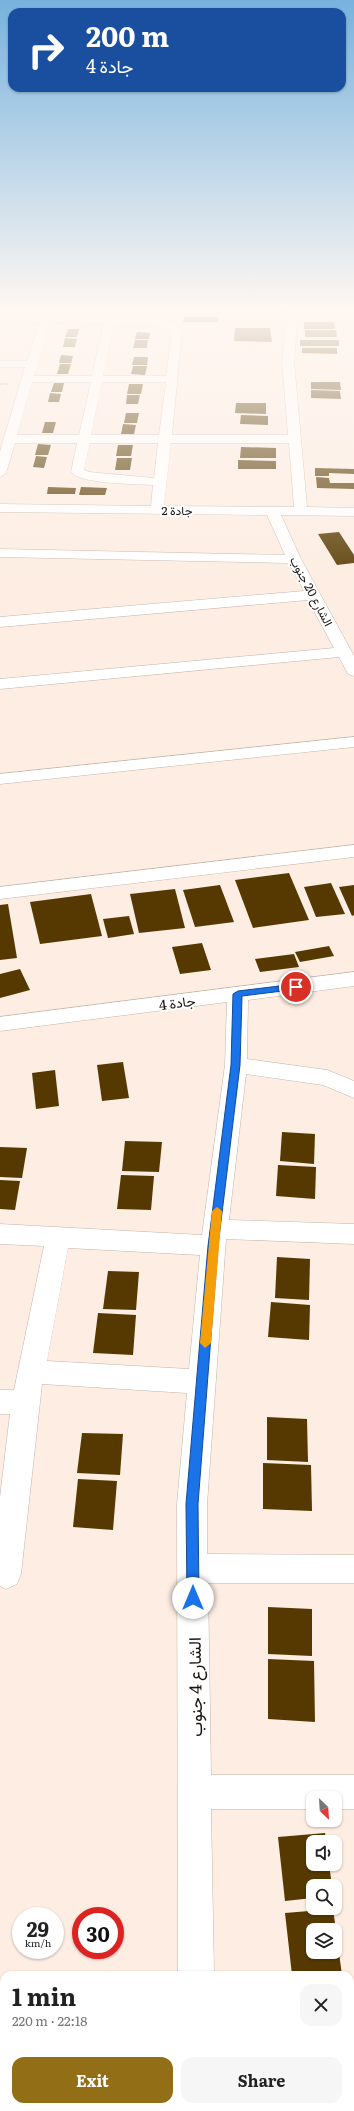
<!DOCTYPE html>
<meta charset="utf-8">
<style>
body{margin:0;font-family:Literata,Vazirmatn,serif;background:#f6f6f6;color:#222;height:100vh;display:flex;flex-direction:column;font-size:15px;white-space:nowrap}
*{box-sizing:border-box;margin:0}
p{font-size:13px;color:#767676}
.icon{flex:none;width:22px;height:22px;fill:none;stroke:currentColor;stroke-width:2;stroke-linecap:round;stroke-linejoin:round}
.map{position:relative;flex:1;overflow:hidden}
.side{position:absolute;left:0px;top:1971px;width:354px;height:140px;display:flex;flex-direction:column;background:#fff;border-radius:12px 12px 0 0;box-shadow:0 1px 3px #0004}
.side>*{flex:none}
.banner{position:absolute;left:8px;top:8px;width:338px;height:84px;border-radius:12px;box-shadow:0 1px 3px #0004;background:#1a4fa0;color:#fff;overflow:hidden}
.needle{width:26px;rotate:155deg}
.fabs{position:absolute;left:306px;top:1791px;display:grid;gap:8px}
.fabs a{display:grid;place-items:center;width:36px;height:36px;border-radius:8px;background:#fff;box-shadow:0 1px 3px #0004;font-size:20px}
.speed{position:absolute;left:12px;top:1907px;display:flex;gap:8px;font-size:20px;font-weight:700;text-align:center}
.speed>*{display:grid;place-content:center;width:52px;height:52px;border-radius:50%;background:#fff;box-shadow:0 1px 3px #0004;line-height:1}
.speed small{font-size:10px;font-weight:400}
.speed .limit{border:6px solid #d22;background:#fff;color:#111}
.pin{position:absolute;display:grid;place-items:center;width:34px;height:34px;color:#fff;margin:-17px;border:2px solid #fff;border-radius:50%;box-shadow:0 1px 4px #0007}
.me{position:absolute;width:44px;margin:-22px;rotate:0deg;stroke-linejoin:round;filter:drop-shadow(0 0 3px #0008)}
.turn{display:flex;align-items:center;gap:14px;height:84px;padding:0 12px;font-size:18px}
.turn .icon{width:52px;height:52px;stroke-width:2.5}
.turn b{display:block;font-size:28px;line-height:34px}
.round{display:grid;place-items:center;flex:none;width:42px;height:42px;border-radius:12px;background:#f6f6f6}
.head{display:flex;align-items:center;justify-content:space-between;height:68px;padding:0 12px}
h1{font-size:24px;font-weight:700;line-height:30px}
.button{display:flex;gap:8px;margin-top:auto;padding:8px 12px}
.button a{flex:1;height:46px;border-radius:12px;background:#926f16;color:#fff;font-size:16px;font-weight:700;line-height:46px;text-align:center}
.button a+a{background:#f6f6f6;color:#222}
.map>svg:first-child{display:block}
.building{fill:#563900}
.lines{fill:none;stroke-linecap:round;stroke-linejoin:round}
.minor-casing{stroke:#c3b4aa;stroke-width:1}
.path{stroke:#a89c94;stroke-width:1.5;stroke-dasharray:1.5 1.5;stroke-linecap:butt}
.minor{fill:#fff;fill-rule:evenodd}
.route{fill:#1a73e8;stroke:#114b97}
.slow{fill:#f59e0b}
.labels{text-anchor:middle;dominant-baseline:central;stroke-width:4;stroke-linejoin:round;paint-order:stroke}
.far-street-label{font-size:12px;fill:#1a1411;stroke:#fff}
.street-label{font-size:14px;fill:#1a1411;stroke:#fff}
.near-street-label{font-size:17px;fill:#1a1411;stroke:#fff}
</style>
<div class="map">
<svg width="354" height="2111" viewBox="0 0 354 2111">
<rect width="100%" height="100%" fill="#fdede2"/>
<!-- building -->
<g class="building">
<polygon points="184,317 218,317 218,322 183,322"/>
<polygon points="304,322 334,322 335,329 304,329"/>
<polygon points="235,328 270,328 272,342 234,341"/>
<polygon points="68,329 79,329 77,337 65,337"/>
<polygon points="305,330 336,330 337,337 305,337"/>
<polygon points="137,332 150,333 149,339 135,339"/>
<polygon points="65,338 77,339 75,347 63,347"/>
<polygon points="135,340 148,340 147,348 133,348"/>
<rect x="300" y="340" width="39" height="6"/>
<polygon points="302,348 337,348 337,354 302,353"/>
<polygon points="61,355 73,356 71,363 59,363"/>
<polygon points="134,357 148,357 147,365 132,365"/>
<polygon points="60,364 71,364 68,374 57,374"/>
<polygon points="133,366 147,366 145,375 131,374"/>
<polygon points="311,382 340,382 341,390 311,389"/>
<polygon points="54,383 64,383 62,392 51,392"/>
<polygon points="129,384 143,384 141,394 127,394"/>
<polygon points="311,390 340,391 341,399 311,398"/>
<polygon points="50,393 61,394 59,402 48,402"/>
<polygon points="127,395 140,395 138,404 126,404"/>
<polygon points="236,403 266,403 266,414 235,413"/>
<polygon points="126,413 139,413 137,423 124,423"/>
<polygon points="241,415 268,416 268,425 240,424"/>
<polygon points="45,422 56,422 53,433 42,433"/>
<polygon points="123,424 136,425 134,434 121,434"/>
<polygon points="38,444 51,445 48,455 35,455"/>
<polygon points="118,445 133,445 131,456 116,456"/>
<polygon points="241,447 276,448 276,458 240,458"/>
<polygon points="36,456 47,457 44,468 33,467"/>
<polygon points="117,458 132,458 130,470 115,470"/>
<polygon points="238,460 276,461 276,469 238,469"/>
<polygon points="315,468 354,469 354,474 329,473 329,476 315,476"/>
<polygon points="316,477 329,478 330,483 354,483 354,489 317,488"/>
<polygon points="48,487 76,488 75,494 47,494"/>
<polygon points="81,487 107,488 105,495 79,495"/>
<polygon points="339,532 354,555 354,563 337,565 318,534"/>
<polygon points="289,873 309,920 253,928 235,880"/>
<polygon points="331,883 345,914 316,917 304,887"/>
<polygon points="220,885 234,922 195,927 183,890"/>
<polygon points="354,885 354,915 352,916 339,887"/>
<polygon points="175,889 185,928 139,933 130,894"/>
<polygon points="91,894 102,936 40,944 30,902"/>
<polygon points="8,904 17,958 0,960 0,905"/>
<polygon points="129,916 134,934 108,938 103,919"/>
<polygon points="202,943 211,970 180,974 172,947"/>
<polygon points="329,946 334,956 300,962 295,952"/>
<polygon points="294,954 299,967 260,972 255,959"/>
<polygon points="20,969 30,990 0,998 0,974"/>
<polygon points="123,1062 129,1098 102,1101 97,1065"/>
<polygon points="55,1070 59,1106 36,1109 32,1073"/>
<polygon points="282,1132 315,1134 314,1164 280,1161"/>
<polygon points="125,1141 162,1142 159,1172 122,1171"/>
<polygon points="0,1147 27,1148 22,1178 0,1177"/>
<polygon points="278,1165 316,1167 315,1199 276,1196"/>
<polygon points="121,1175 154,1176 151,1210 117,1209"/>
<polygon points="0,1180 20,1181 15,1210 0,1209"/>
<polygon points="277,1257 310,1259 309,1300 275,1298"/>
<polygon points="108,1271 139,1272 136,1310 103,1309"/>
<polygon points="271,1302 310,1305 309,1340 268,1337"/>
<polygon points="98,1313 136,1315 133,1355 93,1353"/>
<polygon points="267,1417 307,1419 308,1462 267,1460"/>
<polygon points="82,1433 123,1434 120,1475 77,1473"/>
<polygon points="263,1463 311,1465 312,1511 263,1509"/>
<polygon points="78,1479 117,1481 113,1530 73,1527"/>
<polygon points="268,1607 312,1609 312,1656 268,1654"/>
<polygon points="268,1659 314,1661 315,1722 268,1719"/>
<polygon points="325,1833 326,1842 313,1842 313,1864 329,1864 332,1886 313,1886 313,1898 285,1901 278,1837"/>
<polygon points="333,1909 336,1930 313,1930 313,1952 335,1952 336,1931 342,1975 292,1975 285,1913"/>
</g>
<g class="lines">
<defs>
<g id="minor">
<path d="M267,306L354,307V313L298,312L294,361L307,507L354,508V516L281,515L301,559L354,656V676L348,674L339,657L0,689V679L334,648L308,600L0,627V617L304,591L289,563L0,557V549L285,555L267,515L0,512V504L151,506L153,485C137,484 79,484 71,472L77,443H15L6,473L0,477V451L25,367H0V361H27L40,322L0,321V315L153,317L171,321L182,331L172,435H288L282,361L288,311L272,309ZM50,322L104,323L92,376H34ZM114,323C134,323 156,319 172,332L166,376H103ZM32,382H91L79,435H17ZM102,382H166L159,435H91ZM90,443H158L154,478L89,472L84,470ZM171,443H289L294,507L164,506Z"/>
<polygon points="354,737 354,747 0,784 0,774"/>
<polygon points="354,845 354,857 0,899 0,887"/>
<path d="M354,972V986L248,1000L247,1059L327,1070L354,1081V1098L323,1085L246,1074L229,1220L354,1224V1244L226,1239L207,1504V1554L354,1555V1583H208L211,1775H354V1809H335V1798H313V1809H211L214,1975H178L177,1504L187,1393L42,1384L21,1574L17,1584L6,1589L0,1586V1497L10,1414H0V1390H14L44,1246L0,1244V1224L202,1235L225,1065L227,1002L0,1031V1017ZM68,1248L200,1255L189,1369L47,1361Z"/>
<polygon points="180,2107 218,2107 219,2111 181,2111"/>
</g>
</defs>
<!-- minor casing -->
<use href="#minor" class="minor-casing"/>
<!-- path -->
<polyline class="path" points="0,384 9,384"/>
<!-- minor -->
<use href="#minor" class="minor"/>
</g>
<!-- sky -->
<linearGradient id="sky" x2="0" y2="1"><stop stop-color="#77b2dd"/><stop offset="0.51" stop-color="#fef7f2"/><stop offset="1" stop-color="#fef7f2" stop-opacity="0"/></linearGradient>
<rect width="354" height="602" fill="url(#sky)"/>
<!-- route -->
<polygon class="route" points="296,984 300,987 299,989 242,996 240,1065 218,1246 198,1504 199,1598 197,1602 193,1604 188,1602 187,1598 186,1504 208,1246 231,1065 233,994 238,991"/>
<!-- slow -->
<polygon class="slow" points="217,1207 222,1211 211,1343 205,1348 200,1343 212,1211"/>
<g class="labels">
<!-- far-street labels -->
<g class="far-street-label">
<text x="177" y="510">جادة 2</text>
<text transform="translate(312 591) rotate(62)">الشارع 20 جنوب</text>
</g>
<!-- street labels -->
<g class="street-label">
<text transform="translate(177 1002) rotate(-7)">جادة 4</text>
</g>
<!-- near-street labels -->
<g class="near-street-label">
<text transform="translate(194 1687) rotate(-91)">الشارع 4 جنوب</text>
</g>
</g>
</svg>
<div class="fabs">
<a><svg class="needle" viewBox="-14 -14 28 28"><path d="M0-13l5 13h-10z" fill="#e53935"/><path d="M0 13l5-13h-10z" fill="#767676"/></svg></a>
<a><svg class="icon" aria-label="sound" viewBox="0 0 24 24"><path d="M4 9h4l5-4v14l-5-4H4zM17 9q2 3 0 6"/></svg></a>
<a><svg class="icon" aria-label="search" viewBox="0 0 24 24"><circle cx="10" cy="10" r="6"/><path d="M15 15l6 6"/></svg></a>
<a><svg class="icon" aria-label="layers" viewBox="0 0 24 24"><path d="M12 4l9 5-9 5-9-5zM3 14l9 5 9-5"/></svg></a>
</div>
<div class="speed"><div>29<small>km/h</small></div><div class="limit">30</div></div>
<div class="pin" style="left:296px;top:987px;background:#d93025"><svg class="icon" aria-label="arrive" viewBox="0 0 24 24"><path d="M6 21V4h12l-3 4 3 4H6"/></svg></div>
<svg class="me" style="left:193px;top:1598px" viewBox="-20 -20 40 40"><circle r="19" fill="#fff"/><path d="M0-13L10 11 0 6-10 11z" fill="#1a73e8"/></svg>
<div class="banner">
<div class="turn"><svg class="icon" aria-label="right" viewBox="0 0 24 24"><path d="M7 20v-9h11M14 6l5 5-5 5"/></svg><div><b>200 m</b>جادة 4</div></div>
</div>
<section class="side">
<div class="head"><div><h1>1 min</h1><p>220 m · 22:18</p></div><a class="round"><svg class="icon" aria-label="close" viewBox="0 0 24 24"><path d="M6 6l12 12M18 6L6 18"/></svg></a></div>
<div class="button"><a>Exit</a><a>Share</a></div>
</section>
</div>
